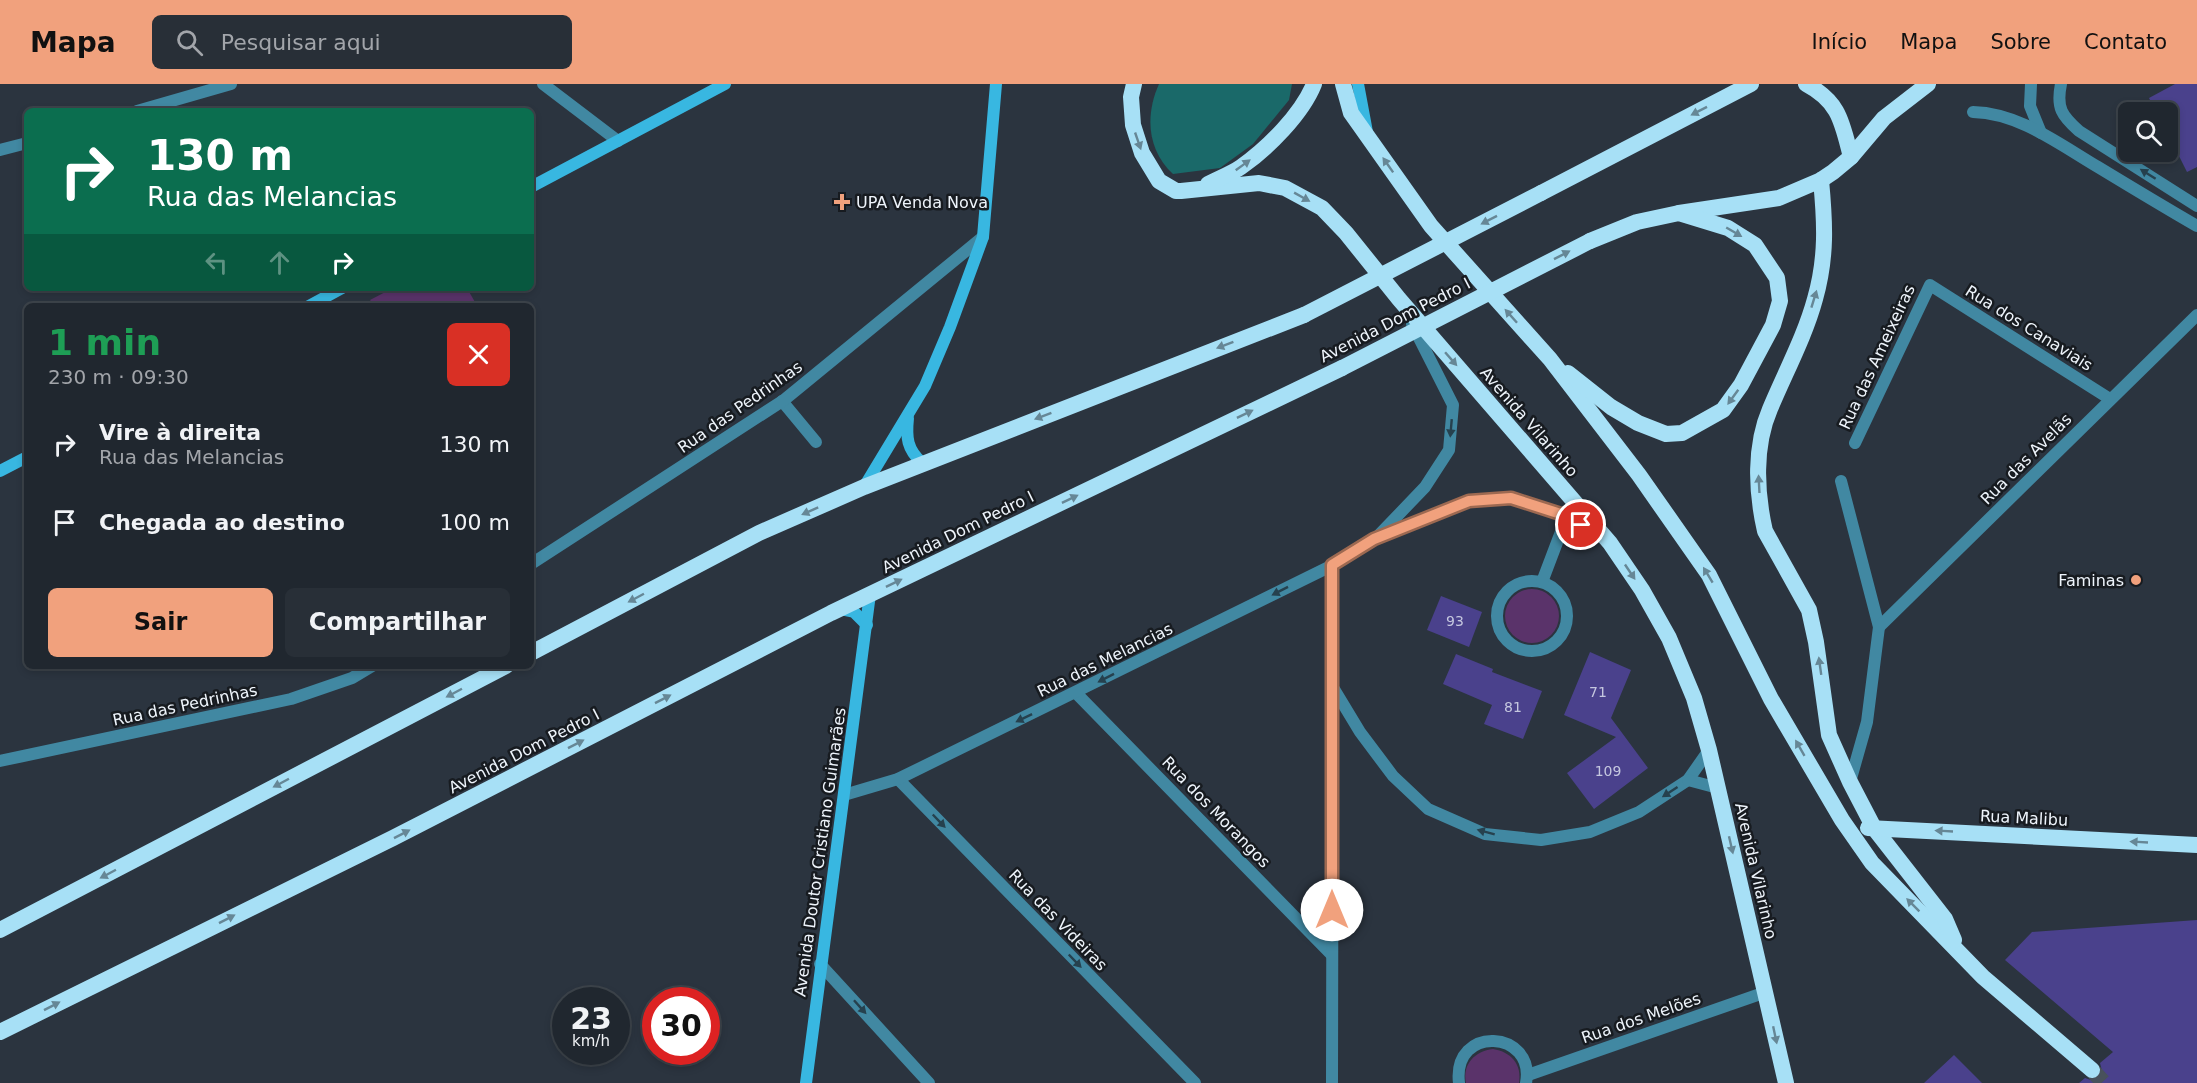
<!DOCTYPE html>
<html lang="pt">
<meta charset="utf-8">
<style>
body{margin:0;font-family:"DejaVu Sans",sans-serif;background:#282f37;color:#f1f3f6;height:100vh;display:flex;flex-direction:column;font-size:22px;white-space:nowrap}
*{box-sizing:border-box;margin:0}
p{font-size:20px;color:#a2a5aa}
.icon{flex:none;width:33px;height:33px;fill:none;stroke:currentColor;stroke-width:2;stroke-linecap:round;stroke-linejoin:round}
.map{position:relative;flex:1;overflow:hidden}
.details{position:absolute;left:24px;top:219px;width:510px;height:366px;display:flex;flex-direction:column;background:#20272f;border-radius:9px;box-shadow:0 3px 9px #0003,0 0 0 2px #3d444b}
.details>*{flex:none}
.hud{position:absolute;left:24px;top:24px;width:510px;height:183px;border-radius:9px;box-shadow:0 3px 9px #0003,0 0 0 2px #3d444b;background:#0b6e4f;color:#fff;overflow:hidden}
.fabs{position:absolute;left:2118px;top:18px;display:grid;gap:12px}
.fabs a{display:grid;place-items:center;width:60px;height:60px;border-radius:9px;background:#20272f;box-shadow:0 3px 9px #0003,0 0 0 2px #3d444b;font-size:30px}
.speed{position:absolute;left:552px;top:903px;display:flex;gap:12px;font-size:30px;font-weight:700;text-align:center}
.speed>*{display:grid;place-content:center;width:78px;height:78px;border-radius:50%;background:#20272f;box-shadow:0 3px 9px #0003,0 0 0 2px #3d444b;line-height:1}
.speed small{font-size:15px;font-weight:400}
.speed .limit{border:9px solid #d22;background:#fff;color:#111}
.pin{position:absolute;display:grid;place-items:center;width:51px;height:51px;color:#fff;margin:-26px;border:3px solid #fff;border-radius:50%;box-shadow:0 2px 6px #0007}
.me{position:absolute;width:66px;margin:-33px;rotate:0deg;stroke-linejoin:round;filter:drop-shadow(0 0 4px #0008)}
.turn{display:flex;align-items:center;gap:21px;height:126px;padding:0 24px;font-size:27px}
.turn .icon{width:78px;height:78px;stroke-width:2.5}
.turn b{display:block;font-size:42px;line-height:51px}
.lanes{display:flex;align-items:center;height:57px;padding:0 24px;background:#0003;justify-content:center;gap:30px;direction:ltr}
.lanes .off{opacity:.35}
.round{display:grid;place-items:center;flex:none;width:63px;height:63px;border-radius:9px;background:#282f37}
.overview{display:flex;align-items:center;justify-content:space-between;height:102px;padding:0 24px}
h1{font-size:36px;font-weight:600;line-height:45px;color:#1e9e55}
.action{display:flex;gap:12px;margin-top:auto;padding:12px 24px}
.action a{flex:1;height:69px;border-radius:9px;background:#f1a17d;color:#111;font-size:24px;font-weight:600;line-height:69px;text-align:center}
.action a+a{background:#282f37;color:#f1f3f6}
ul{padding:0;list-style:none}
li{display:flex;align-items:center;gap:18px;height:78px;padding:0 24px}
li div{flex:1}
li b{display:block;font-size:22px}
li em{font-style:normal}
header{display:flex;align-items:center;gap:36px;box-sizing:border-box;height:84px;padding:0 30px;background:#f1a17d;color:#111}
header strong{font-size:28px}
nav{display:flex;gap:33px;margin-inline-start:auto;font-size:21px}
.search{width:420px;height:54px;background:#282f37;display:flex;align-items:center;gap:15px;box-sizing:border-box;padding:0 21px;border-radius:9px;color:#a2a5aa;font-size:22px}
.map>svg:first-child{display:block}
.green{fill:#5a336a}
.water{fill:#1a6969}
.building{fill:#4a418c}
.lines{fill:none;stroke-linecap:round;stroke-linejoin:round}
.trunk-tunnel{stroke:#48515b;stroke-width:16;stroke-dasharray:16 8;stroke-linecap:butt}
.minor{stroke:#4188a2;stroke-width:12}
.secondary{stroke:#38b7e1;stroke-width:12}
.trunk{stroke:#a7e0f6;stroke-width:16}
.trunk-bridge{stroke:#a7e0f6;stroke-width:16}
.oneway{fill:#668796}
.oneway2{fill:#26414e}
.route-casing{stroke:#9d6951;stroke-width:15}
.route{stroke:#f1a17d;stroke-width:10}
.poi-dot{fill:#f1a17d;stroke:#171b20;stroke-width:2}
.labels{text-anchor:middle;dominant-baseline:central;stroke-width:5;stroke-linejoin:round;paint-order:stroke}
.number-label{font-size:14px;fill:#c5c7df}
.poi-label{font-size:16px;fill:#eef4fb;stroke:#171b20;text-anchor:start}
.street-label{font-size:16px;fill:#eef4fb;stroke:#171b20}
</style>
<header>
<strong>Mapa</strong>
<div class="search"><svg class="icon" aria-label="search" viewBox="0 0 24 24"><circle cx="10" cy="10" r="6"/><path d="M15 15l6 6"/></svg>Pesquisar aqui</div>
<nav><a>Início</a><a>Mapa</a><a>Sobre</a><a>Contato</a></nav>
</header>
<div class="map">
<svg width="2197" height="999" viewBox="0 0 2197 999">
<rect width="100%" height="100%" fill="#2b343f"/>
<!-- green -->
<g class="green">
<polygon points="393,204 467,204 476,220 472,222 374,222 370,216"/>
<circle cx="1532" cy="532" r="27"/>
<path d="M1493,965C1511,968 1522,980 1519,999H1466C1462,980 1475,967 1493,965Z"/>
</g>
<!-- water -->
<path class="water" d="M1159,0H1292L1289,16L1253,60L1220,84L1173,90C1147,66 1145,31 1159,0Z"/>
<!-- building -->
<g class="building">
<polygon points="2175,0 2197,0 2197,83 2187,88 2168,50 2168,28 2156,28 2149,14"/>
<polygon points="1441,512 1482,528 1469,563 1427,546"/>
<polygon points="1590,568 1631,586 1611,634 1648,684 1594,725 1567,689 1616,653 1564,631"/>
<polygon points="1456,570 1493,585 1492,588 1542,607 1523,655 1484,640 1492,621 1443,600"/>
<polygon points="2197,836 2197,999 2079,999 2085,994 2091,996 2100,993 2102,987 2100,979 2113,968 2005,876 2032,848"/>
<polygon points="1954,971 1982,999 1924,999"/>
</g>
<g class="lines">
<!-- trunk-tunnel -->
<polyline class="trunk-tunnel" points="2092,986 2104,999"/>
<!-- minor -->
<g class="minor">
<polyline points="543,0 618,57"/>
<polyline points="2031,0 2030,22 2041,49"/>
<path d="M2061,0C2056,24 2062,32 2079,47L2197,122"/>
<polyline points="137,27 231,0"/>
<path d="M1973,28C2019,29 2059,60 2098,83C2131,103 2164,123 2197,142"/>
<polyline points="0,66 27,59"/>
<polyline points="782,317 816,358"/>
<polyline points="1855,359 1930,201 2110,315"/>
<polyline points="1841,397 1879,543 1867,638 1850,698"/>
<polyline points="1379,451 1425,403 1449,366 1453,321 1412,240"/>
<polyline points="531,480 784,316 983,153"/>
<circle cx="1532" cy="532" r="35"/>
<polyline points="1542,498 1567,432"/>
<polyline points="1879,543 2197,231"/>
<polyline points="1334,605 1360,648 1393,692 1428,725 1485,750 1541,756 1590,748 1639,728 1688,696 1709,666"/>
<polyline points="1076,609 1332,871"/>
<polyline points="0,677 291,615 352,594 372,582"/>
<polyline points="898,695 1195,999"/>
<polyline points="1688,696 1718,704"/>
<polyline points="844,711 898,695 1333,481 1374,455 1469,417 1511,414 1567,432 1599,452"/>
<polyline points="820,880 929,999"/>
<polyline points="1528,991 1766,908"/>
<polyline points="1332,999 1333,481"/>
<path d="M1459,999C1452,940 1536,946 1526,999"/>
</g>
<!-- secondary -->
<g class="secondary">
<polyline points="1358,0 1367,48"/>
<polyline points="531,103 725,0"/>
<polyline points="309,222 342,204"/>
<path d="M908,334C906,354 907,365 922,379"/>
<polyline points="0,387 27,373"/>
<polyline points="864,403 925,302 950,243 983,153 996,0"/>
<polyline points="840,525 854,528 867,541"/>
<polyline points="806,999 870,510"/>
</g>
<!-- trunk -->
<g class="trunk">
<polyline points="1134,0 1131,13 1133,41 1142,69 1159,97 1176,107 1181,107 1259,99 1285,104 1322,124 1346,149 1399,215 1610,459 1642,506 1669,554 1694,614 1709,666 1786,999"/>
<polyline points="1343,0 1351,29 1431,142 1550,275 1639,391 1709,491 1771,615 1842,736 1872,779 1983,893 2092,986"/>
<path d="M1806,0C1840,18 1842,39 1851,73"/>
<path d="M1821,96C1825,138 1827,173 1815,215C1805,252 1785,289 1770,325C1754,362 1756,408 1765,447L1809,526L1816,558L1829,651L1850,698L1874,744L1945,835L1954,856"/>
<path d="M1208,100C1219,94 1231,90 1241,83C1268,64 1302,30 1314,0"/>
<polyline points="1541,109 1751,0"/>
<polyline points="1590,157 1637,138 1679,129 1779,114 1821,96 1833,88 1851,73 1884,34 1928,0"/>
<polyline points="1568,289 1611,323 1638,339 1666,350 1682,349 1723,326 1741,301 1773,241 1780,217 1777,194 1755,161 1728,144 1679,129"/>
<polyline points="531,569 759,449 864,403 1304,231"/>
<polyline points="1868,744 2197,761"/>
<polyline points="0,846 506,582"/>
<polyline points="0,948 393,754 831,529 1342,284"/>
</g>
<!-- trunk-bridge -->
<g class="trunk-bridge">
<polyline points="1304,231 1541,109"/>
<polyline points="1342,284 1590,157"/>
</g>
</g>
<!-- one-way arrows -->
<defs><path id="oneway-solid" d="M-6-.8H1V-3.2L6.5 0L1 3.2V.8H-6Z" transform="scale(1.5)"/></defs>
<g class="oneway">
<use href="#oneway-solid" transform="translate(1699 27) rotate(153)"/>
<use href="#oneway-solid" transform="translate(1138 57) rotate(71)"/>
<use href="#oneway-solid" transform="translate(1243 81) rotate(-36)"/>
<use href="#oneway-solid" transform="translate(1388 81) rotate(-125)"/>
<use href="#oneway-solid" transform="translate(1302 113) rotate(29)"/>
<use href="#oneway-solid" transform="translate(1489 136) rotate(153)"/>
<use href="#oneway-solid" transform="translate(1734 148) rotate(30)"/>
<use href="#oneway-solid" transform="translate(1562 171) rotate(-27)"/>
<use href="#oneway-solid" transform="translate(1814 215) rotate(-73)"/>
<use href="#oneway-solid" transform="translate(1511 232) rotate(-132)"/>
<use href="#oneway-solid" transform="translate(1225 261) rotate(159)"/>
<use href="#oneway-solid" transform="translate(1451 275) rotate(49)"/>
<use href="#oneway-solid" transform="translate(1733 313) rotate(126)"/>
<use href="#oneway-solid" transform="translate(1245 330) rotate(-26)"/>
<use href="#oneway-solid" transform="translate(1043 332) rotate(159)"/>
<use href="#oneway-solid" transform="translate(1759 400) rotate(-93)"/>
<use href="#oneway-solid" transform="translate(1070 415) rotate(-26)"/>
<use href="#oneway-solid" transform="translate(810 427) rotate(156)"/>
<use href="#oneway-solid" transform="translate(1630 488) rotate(56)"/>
<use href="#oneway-solid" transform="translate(1708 491) rotate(-121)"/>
<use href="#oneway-solid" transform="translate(894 499) rotate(-26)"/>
<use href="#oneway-solid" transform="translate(636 514) rotate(152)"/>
<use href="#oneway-solid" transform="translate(1820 582) rotate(-98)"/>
<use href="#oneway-solid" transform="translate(454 609) rotate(152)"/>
<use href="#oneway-solid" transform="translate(663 615) rotate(-27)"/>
<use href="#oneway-solid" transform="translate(576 660) rotate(-27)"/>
<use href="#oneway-solid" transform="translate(1800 664) rotate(-120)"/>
<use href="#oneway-solid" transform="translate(281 699) rotate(152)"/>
<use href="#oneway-solid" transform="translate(1944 747) rotate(-177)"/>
<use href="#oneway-solid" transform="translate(402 750) rotate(-27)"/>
<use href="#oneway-solid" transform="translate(2139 758) rotate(-177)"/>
<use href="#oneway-solid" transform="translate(1731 761) rotate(77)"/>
<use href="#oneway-solid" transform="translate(108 790) rotate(152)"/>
<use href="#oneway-solid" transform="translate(1913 821) rotate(-135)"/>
<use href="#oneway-solid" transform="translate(227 835) rotate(-27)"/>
<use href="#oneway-solid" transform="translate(52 922) rotate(-27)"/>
<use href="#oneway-solid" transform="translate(1775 951) rotate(78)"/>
</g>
<g class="oneway2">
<use href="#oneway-solid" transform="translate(2148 90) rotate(-148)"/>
<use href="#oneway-solid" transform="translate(1451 344) rotate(95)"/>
<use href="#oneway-solid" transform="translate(1280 507) rotate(153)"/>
<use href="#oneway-solid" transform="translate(1106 594) rotate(153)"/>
<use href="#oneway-solid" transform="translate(1024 634) rotate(154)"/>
<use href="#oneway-solid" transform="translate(1670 708) rotate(147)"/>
<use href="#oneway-solid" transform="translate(939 737) rotate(46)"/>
<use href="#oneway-solid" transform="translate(1486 748) rotate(-165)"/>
<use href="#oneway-solid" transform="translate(1075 877) rotate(46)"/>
<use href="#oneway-solid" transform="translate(860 923) rotate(48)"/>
</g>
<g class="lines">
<defs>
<polyline id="route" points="1332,826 1332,481 1374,455 1469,417 1511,414 1567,432 1581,441"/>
</defs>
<!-- route casing -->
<use href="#route" class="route-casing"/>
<!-- route -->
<use href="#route" class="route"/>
</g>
<!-- markers -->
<g class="poi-dot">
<path d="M839 109h6v6h6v6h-6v6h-6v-6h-6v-6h6z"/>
<circle cx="2136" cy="496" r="6"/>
</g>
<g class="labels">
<!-- number labels -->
<g class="number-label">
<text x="1455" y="537">93</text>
<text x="1598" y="608">71</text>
<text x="1513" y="623">81</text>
<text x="1608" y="687">109</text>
</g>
<!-- poi labels -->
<g class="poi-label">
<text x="856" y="118">UPA Venda Nova</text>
<text x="2124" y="496" text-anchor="end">Faminas</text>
</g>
<!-- street labels -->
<g class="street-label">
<text transform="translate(1395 236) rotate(-27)">Avenida Dom Pedro I</text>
<text transform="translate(2029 244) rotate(32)">Rua dos Canaviais</text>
<text transform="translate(1877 273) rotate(-65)">Rua das Ameixeiras</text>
<text transform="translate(740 323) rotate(-35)">Rua das Pedrinhas</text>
<text transform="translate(1529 338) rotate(49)">Avenida Vilarinho</text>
<text transform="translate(2026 375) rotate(-45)">Rua das Avelãs</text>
<text transform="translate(958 448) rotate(-26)">Avenida Dom Pedro I</text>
<text transform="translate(1105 576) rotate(-26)">Rua das Melancias</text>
<text transform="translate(185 621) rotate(-12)">Rua das Pedrinhas</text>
<text transform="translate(524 667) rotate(-27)">Avenida Dom Pedro I</text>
<text transform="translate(1216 728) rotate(46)">Rua dos Morangos</text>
<text transform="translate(2024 734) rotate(3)">Rua Malibu</text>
<text transform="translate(820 768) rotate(-82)">Avenida Doutor Cristiano Guimarães</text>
<text transform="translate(1756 787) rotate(77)">Avenida Vilarinho</text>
<text transform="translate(1058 836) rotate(46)">Rua das Videiras</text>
<text transform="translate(1641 934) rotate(-19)">Rua dos Melões</text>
</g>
</g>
</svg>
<div class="fabs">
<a><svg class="icon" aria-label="search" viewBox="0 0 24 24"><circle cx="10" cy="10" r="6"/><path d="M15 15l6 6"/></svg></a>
</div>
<div class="speed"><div>23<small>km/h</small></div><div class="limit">30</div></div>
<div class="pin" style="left:1581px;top:441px;background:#d93025"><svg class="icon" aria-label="arrive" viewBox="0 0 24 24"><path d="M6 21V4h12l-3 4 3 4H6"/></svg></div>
<svg class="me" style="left:1332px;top:826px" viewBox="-20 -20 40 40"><circle r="19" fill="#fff"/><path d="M0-13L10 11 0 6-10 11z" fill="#f1a17d"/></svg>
<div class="hud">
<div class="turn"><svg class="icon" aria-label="right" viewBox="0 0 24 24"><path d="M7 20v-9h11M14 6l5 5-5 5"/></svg><div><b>130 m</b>Rua das Melancias</div></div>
<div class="lanes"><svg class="icon off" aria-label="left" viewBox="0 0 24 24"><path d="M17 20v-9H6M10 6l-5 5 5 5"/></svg><svg class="icon off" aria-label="ahead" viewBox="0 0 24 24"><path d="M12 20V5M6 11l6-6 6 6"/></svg><svg class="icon" aria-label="right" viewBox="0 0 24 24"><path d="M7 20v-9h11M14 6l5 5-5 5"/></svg></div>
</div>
<section class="details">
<div class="overview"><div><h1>1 min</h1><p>230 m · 09:30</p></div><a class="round" style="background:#d93025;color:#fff"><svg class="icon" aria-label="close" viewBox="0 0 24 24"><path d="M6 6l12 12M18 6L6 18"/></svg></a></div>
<ul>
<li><svg class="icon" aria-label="right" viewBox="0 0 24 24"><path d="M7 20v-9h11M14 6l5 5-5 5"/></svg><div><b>Vire à direita</b><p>Rua das Melancias</p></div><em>130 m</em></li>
<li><svg class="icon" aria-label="arrive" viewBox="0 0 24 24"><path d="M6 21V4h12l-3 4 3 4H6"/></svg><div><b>Chegada ao destino</b></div><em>100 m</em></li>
</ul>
<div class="action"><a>Sair</a><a>Compartilhar</a></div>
</section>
</div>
